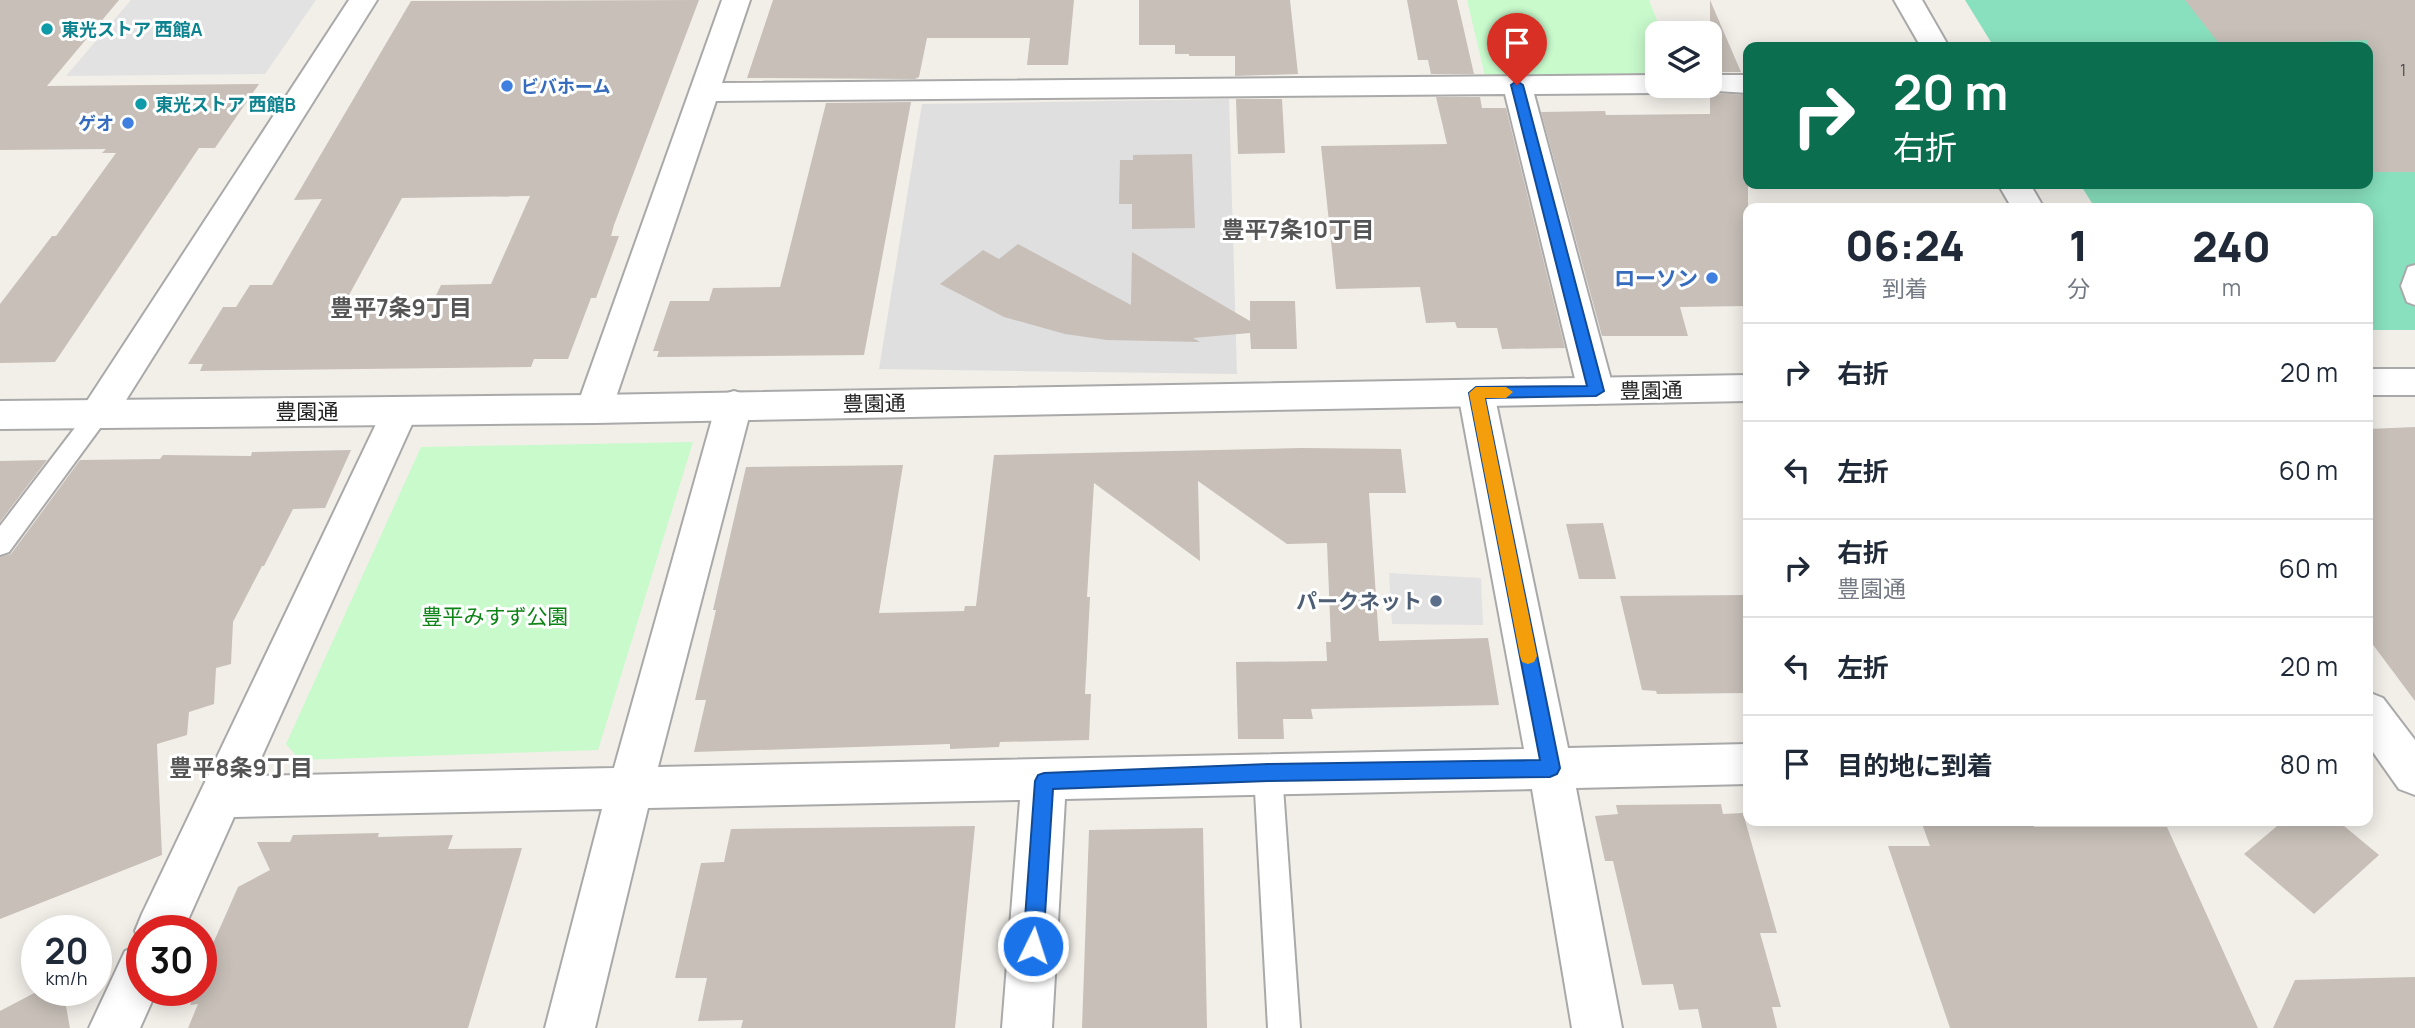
<!DOCTYPE html>
<html lang="ja">
<meta charset="utf-8">
<style>
body{margin:0;font-family:Manrope,"Noto Sans JP",sans-serif;background:#f2f2f3;color:#1f2937;height:100vh;display:flex;flex-direction:column;font-size:26px;white-space:nowrap}
*{box-sizing:border-box;margin:0}
p{font-size:23px;color:#747a83}
.icon{flex:none;width:38px;height:38px;fill:none;stroke:currentColor;stroke-width:2;stroke-linecap:round;stroke-linejoin:round}
.map{position:relative;flex:1;overflow:hidden}
.sheet{position:absolute;left:1743px;top:203px;width:630px;height:623px;display:flex;flex-direction:column;background:#fff;border-radius:14px;box-shadow:0 4px 18px #0003}
.sheet>*{flex:none}
.hud{position:absolute;left:1743px;top:42px;width:630px;height:147px;border-radius:14px;box-shadow:0 4px 18px #0003;background:#0b6e4f;color:#fff;overflow:hidden}
.tools{position:absolute;left:1645px;top:21px;display:grid;gap:14px}
.tools a{display:grid;place-items:center;width:77px;height:77px;border-radius:14px;background:#fff;box-shadow:0 4px 18px #0003;font-size:35px}
.speed{position:absolute;left:21px;top:915px;display:flex;gap:14px;font-size:35px;font-weight:700;text-align:center}
.speed>*{display:grid;place-content:center;width:91px;height:91px;border-radius:50%;background:#fff;box-shadow:0 4px 18px #0003;line-height:1}
.speed small{font-size:18px;font-weight:400}
.speed .limit{border:10px solid #d22;background:#fff;color:#111}
.pin{position:absolute;display:grid;place-items:center;width:60px;height:60px;color:#fff;margin:-72px -30px;border-radius:50% 50% 50% 0;rotate:-45deg;box-shadow:0 0 7px #0007}
.pin .icon{rotate:45deg}
.me{position:absolute;width:77px;margin:-38px;rotate:4deg;stroke-linejoin:round;filter:drop-shadow(0 0 5px #0008)}
.turn{display:flex;align-items:center;gap:24px;height:147px;padding:0 35px;font-size:32px}
.turn .icon{width:91px;height:91px;stroke-width:2.5}
.turn b{display:block;font-size:49px;line-height:60px}
.eta{display:flex;justify-content:space-evenly;align-items:center;height:119px;text-align:center}
.eta b{font-size:42px;font-weight:800;line-height:49px}
ul{padding:0;list-style:none}
li{display:flex;align-items:center;gap:21px;height:98px;padding:0 35px;border-top:2px solid #e0e1e3}
li div{flex:1}
li b{display:block;font-size:26px}
li em{font-style:normal}
.map>svg:first-child{display:block}
.residential{fill:#e0dfdf}
.park{fill:#c8facc}
.pitch{fill:#88e0be}
.parking{fill:#e2e2e2}
.building{fill:#c7bfb8;fill-rule:evenodd}
.lines{fill:none;stroke-linecap:round;stroke-linejoin:round}
.service-casing{stroke:#a9a9a9;stroke-width:4}
.minor-casing{stroke:#a9a9a9;stroke-width:4}
.tertiary-casing{stroke:#a9a9a9;stroke-width:4}
.service{fill:#fff;fill-rule:evenodd}
.minor{fill:#fff;fill-rule:evenodd}
.tertiary{fill:#fff;fill-rule:evenodd}
.route{fill:#1a73e8;stroke:#114b97;stroke-width:2}
.slow{fill:#f59e0b}
.culture-dot{fill:#0f9aa8;stroke:#fff;stroke-width:2.5}
.shop-dot{fill:#3f7fe0;stroke:#fff;stroke-width:2.5}
.service-dot{fill:#5c6f8a;stroke:#fff;stroke-width:2.5}
.labels{text-anchor:middle;dominant-baseline:central;stroke-width:6;stroke-linejoin:round;paint-order:stroke}
.far-number-label{font-size:16px;fill:#4b4948}
.far-culture-label{font-size:18px;font-weight:bold;fill:#0d838f;stroke:#fff;text-anchor:start}
.far-shop-label{font-size:18px;font-weight:bold;fill:#366cbe;stroke:#fff;text-anchor:start}
.shop-label{font-size:21px;font-weight:bold;fill:#366cbe;stroke:#fff;text-anchor:end}
.street-label{font-size:21px;fill:#222;stroke:#fff}
.service-label{font-size:21px;font-weight:bold;fill:#4e5e75;stroke:#fff;text-anchor:end}
.park-label{font-size:21px;fill:#0c8416;stroke:#fff}
.neighbourhood-label{font-size:23px;font-weight:bold;fill:#555;stroke:#fff}
</style>
<div class="map">
<svg width="2415" height="1028" viewBox="0 0 2415 1028">
<rect width="100%" height="100%" fill="#f2efe9"/>
<!-- residential -->
<polygon class="residential" points="1229,99 1237,374 879,369 922,104"/>
<!-- park -->
<g class="park">
<polygon points="1467,0 1649,0 1662,33 1657,33 1657,73 1485,76"/>
<polygon points="693,442 598,750 300,760 286,744 421,447"/>
</g>
<!-- pitch -->
<polygon class="pitch" points="1965,0 2415,0 2415,330 2368,330 2368,208 2095,208 2080,184 2368,184 2368,47 1994,47"/>
<!-- parking -->
<g class="parking">
<polygon points="131,0 316,0 265,74 66,76"/>
<polygon points="1389,573 1481,578 1483,625 1392,624"/>
</g>
<!-- building -->
<g class="building">
<polygon points="0,0 119,0 47,86 259,84 215,148 199,148 55,362 0,363 0,304 52,236 56,236 116,153 102,153 106,149 0,150"/>
<path d="M699,0L614,225L611,236H619L596,298H591L568,359H534L531,367L200,371L203,364H188L223,307H236L250,285H272L322,199L294,200L411,1ZM530,196L491,284L441,285L432,304L343,306L402,198Z"/>
<polygon points="773,0 1074,0 1068,65 1027,65 1030,38 927,38 919,77 915,79 747,78"/>
<polygon points="1139,0 1290,0 1298,74 1235,76 1235,56 1189,56 1189,54 1175,54 1175,45 1139,45"/>
<polygon points="1407,0 1457,0 1474,74 1431,74 1428,60 1418,60"/>
<polygon points="1710,0 1741,72 1710,72"/>
<polygon points="2185,0 2415,0 2415,172 2368,172 2368,40 2221,46"/>
<polygon points="1710,93 1748,95 1748,306 1680,307 1688,336 1602,336 1541,112 1605,111 1606,115 1710,114"/>
<polygon points="1436,97 1480,97 1482,108 1506,108 1565,348 1502,349 1497,328 1457,328 1455,322 1426,323 1420,287 1336,289 1321,146 1447,144"/>
<polygon points="1236,99 1282,99 1285,153 1238,154"/>
<polygon points="911,102 864,355 657,357 659,351 653,351 670,301 709,301 713,288 780,287 826,103"/>
<polygon points="1192,154 1195,228 1132,229 1132,204 1119,204 1120,160 1133,160 1133,155"/>
<polygon points="1018,244 1131,305 1132,252 1250,321 1250,301 1295,301 1297,349 1251,349 1250,333 1193,338 1200,342 1107,340 1065,334 1004,317 940,284 983,250 999,259"/>
<polygon points="2415,427 2415,701 2368,638 2368,429"/>
<polygon points="1301,448 1401,449 1406,493 1369,493 1379,641 1488,638 1499,705 1311,709 1313,719 1283,719 1284,739 1238,739 1236,662 1327,661 1326,642 1331,642 1327,543 1287,544 1198,481 1200,561 1094,483 1087,597 1090,597 1085,694 1091,694 1089,740 1000,742 999,747 950,749 950,744 694,752 706,700 695,700 716,610 713,610 746,467 903,465 879,613 964,611 965,606 976,606 994,455"/>
<polygon points="351,450 325,508 293,509 264,566 262,566 233,622 231,664 216,668 214,704 189,712 187,735 157,744 162,855 0,919 0,557 11,554 80,460 160,459 163,455 251,456 252,452"/>
<polygon points="47,460 0,522 0,461"/>
<polygon points="1603,523 1616,579 1579,579 1566,524"/>
<polygon points="1748,595 1748,693 1657,694 1656,691 1642,690 1620,596"/>
<polygon points="1721,804 1723,814 1743,813 1777,933 1760,933 1781,1007 1772,1007 1777,1028 1702,1028 1698,1009 1679,1010 1673,984 1642,985 1613,861 1605,861 1595,816 1618,814 1616,805"/>
<polygon points="1921,821 2032,821 2034,827 2167,827 2258,1028 1950,1028 1888,846 1930,846"/>
<polygon points="2283,821 2338,821 2379,855 2314,914 2244,854"/>
<polygon points="975,826 955,1028 741,1028 743,1020 698,1021 707,978 675,978 701,863 724,862 731,829"/>
<polygon points="1203,828 1207,1028 1082,1028 1089,830"/>
<polygon points="379,833 378,837 453,835 448,849 522,848 468,1028 188,1028 198,1004 190,1005 196,990 201,990 201,977 213,948 211,948 238,887 270,870 257,842 290,842 293,835"/>
<polygon points="2415,977 2415,1028 2273,1028 2295,980"/>
<polygon points="40,990 63,990 70,1028 0,1028 0,1011"/>
</g>
<g class="lines">
<defs>
<g id="service">
<polygon points="2415,265 2415,305 2407,302 2401,286 2408,267"/>
<polygon points="98,405 106,408 110,414 106,420 9,552 0,555 0,526 90,408"/>
<polygon points="1268,760 1278,764 1282,773 1300,1028 1268,1028 1254,773 1258,764"/>
</g>
<g id="minor">
<polygon points="349,0 377,0 111,424 98,428 85,424 80,414 85,404"/>
<polygon points="722,0 750,0 722,83 1657,75 1657,86 1670,86 1667,90 1657,93 1534,94 1614,391 1609,400 1596,404 1583,400 1578,391 1505,94 716,101 612,409 607,419 594,423 581,419 576,409"/>
<polygon points="1710,75 1748,75 1748,93 1700,90 1697,86 1710,86"/>
<polygon points="1476,380 1489,384 1494,393 1568,748 1748,744 1748,784 1576,788 1622,1028 1572,1028 1532,789 1065,799 1052,1028 1002,1028 1020,800 648,808 595,1028 545,1028 602,809 234,817 183,931 142,931 142,990 157,990 140,1028 89,1028 125,951 141,944 135,931 142,914 387,401 400,397 413,401 418,411 253,776 614,768 716,405 721,395 734,391 747,395 752,405 658,767 1524,749 1458,393 1463,384"/>
<polygon points="2368,692 2383,698 2415,740 2415,795 2399,789 2368,745"/>
</g>
<g id="tertiary">
<polygon points="1894,0 1922,0 1949,47 1921,47"/>
<polygon points="1998,184 2030,184 2044,208 2012,208"/>
<rect x="2368" y="369" width="47" height="26"/>
<polygon points="1748,375 1748,401 594,423 0,429 0,401 594,395"/>
</g>
</defs>
<!-- service casing -->
<use href="#service" class="service-casing"/>
<!-- minor casing -->
<use href="#minor" class="minor-casing"/>
<!-- tertiary casing -->
<use href="#tertiary" class="tertiary-casing"/>
<!-- service -->
<use href="#service" class="service"/>
<!-- minor -->
<use href="#minor" class="minor"/>
<!-- tertiary -->
<use href="#tertiary" class="tertiary"/>
</g>
<!-- route -->
<polygon class="route" points="1517,81 1523,85 1604,391 1596,396 1485,398 1560,768 1557,774 1550,777 1268,781 1053,789 1043,946 1040,953 1033,956 1026,953 1023,946 1035,781 1038,775 1044,773 1268,764 1540,760 1469,393 1476,387 1587,386 1511,85"/>
<!-- slow -->
<polygon class="slow" points="1476,387 1506,387 1513,392 1506,398 1485,398 1537,656 1534,662 1528,664 1522,662 1520,656 1469,393"/>
<!-- markers -->
<g class="culture-dot">
<circle cx="47" cy="29" r="7"/>
<circle cx="141" cy="104" r="7"/>
</g>
<g class="shop-dot">
<circle cx="507" cy="86" r="7"/>
<circle cx="128" cy="123" r="7"/>
<circle cx="1712" cy="278" r="7"/>
</g>
<circle class="service-dot" cx="1436" cy="601" r="7"/>
<g class="labels">
<!-- far-number labels -->
<g class="far-number-label">
<text x="2403" y="70">1</text>
</g>
<!-- far-culture labels -->
<g class="far-culture-label">
<text x="61" y="29">東光ストア 西館A</text>
<text x="155" y="104">東光ストア 西館B</text>
</g>
<!-- far-shop labels -->
<g class="far-shop-label">
<text x="521" y="86">ビバホーム</text>
<text x="114" y="123" text-anchor="end">ゲオ</text>
</g>
<!-- shop labels -->
<g class="shop-label">
<text x="1698" y="278">ローソン</text>
</g>
<!-- street labels -->
<g class="street-label">
<text transform="translate(1651 390) rotate(-1)">豊園通</text>
<text transform="translate(874 403) rotate(-1)">豊園通</text>
<text x="307" y="411">豊園通</text>
</g>
<!-- service labels -->
<g class="service-label">
<text x="1422" y="601">パークネット</text>
</g>
<!-- park labels -->
<g class="park-label">
<text x="495" y="616">豊平みすず公園</text>
</g>
<!-- neighbourhood labels -->
<g class="neighbourhood-label">
<text x="1298" y="229">豊平7条10丁目</text>
<text x="401" y="307">豊平7条9丁目</text>
<text x="241" y="767">豊平8条9丁目</text>
</g>
</g>
</svg>
<div class="tools">
<a><svg class="icon" aria-label="layers" viewBox="0 0 24 24"><path d="M12 4l9 5-9 5-9-5zM3 14l9 5 9-5"/></svg></a>
</div>
<div class="speed"><div>20<small>km/h</small></div><div class="limit">30</div></div>
<div class="pin" style="left:1517px;top:85px;background:#d93025"><svg class="icon" aria-label="arrive" viewBox="0 0 24 24"><path d="M6 21V4h12l-3 4 3 4H6"/></svg></div>
<svg class="me" style="left:1033px;top:946px" viewBox="-20 -20 40 40"><circle r="17" fill="#1a73e8" stroke="#fff" stroke-width="3"/><path d="M0-11L8 9 0 5-8 9z" fill="#fff"/></svg>
<div class="hud">
<div class="turn"><svg class="icon" aria-label="right" viewBox="0 0 24 24"><path d="M7 20v-9h11M14 6l5 5-5 5"/></svg><div><b>20 m</b>右折</div></div>
</div>
<section class="sheet">
<div class="eta">
<div><b>06:24</b><p>到着</p></div>
<div><b>1</b><p>分</p></div>
<div><b>240</b><p>m</p></div>
</div>
<ul>
<li><svg class="icon" aria-label="right" viewBox="0 0 24 24"><path d="M7 20v-9h11M14 6l5 5-5 5"/></svg><div><b>右折</b></div><em>20 m</em></li>
<li><svg class="icon" aria-label="left" viewBox="0 0 24 24"><path d="M17 20v-9H6M10 6l-5 5 5 5"/></svg><div><b>左折</b></div><em>60 m</em></li>
<li><svg class="icon" aria-label="right" viewBox="0 0 24 24"><path d="M7 20v-9h11M14 6l5 5-5 5"/></svg><div><b>右折</b><p>豊園通</p></div><em>60 m</em></li>
<li><svg class="icon" aria-label="left" viewBox="0 0 24 24"><path d="M17 20v-9H6M10 6l-5 5 5 5"/></svg><div><b>左折</b></div><em>20 m</em></li>
<li><svg class="icon" aria-label="arrive" viewBox="0 0 24 24"><path d="M6 21V4h12l-3 4 3 4H6"/></svg><div><b>目的地に到着</b></div><em>80 m</em></li>
</ul>
</section>
</div>
